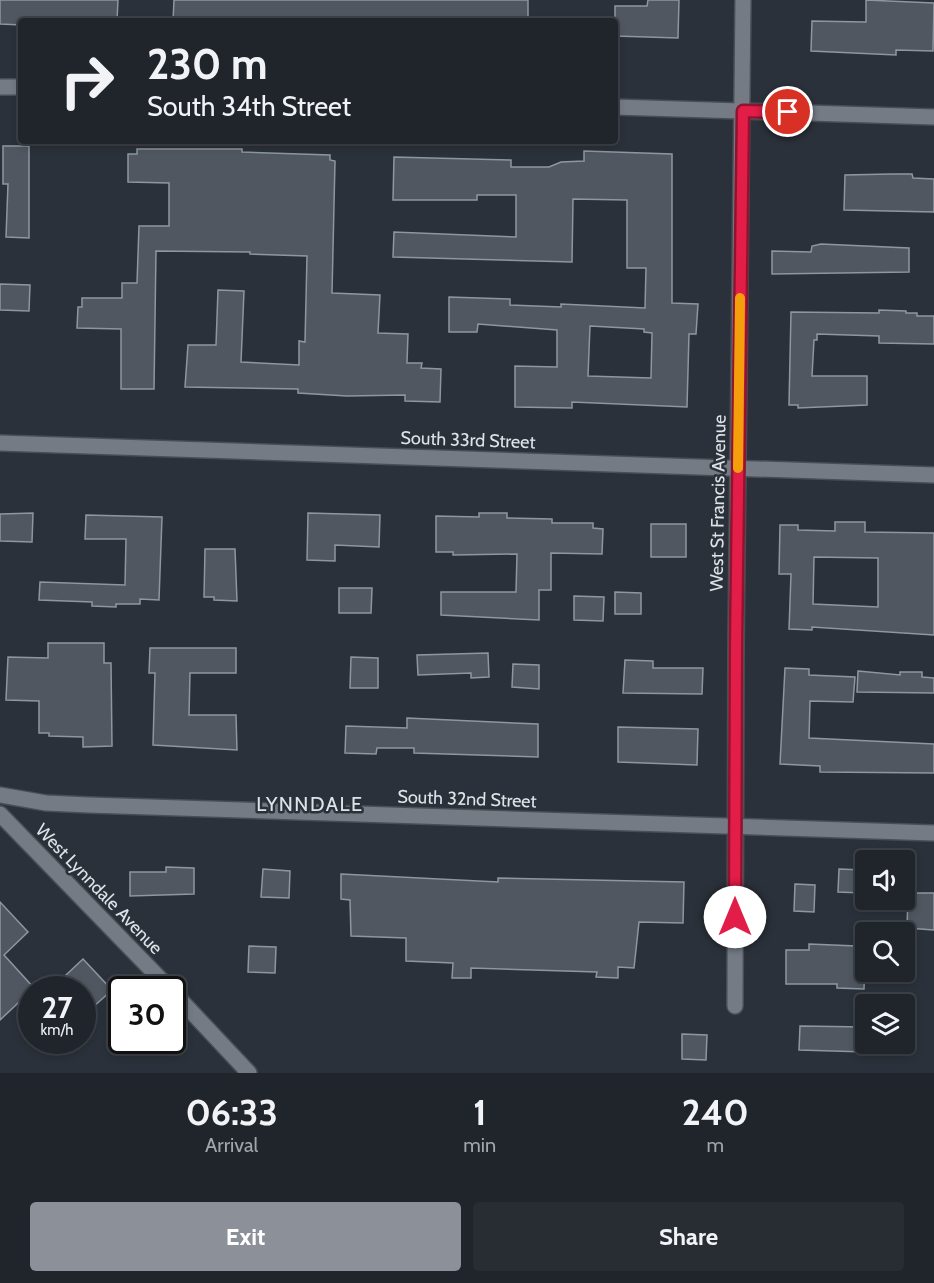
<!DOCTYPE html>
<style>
body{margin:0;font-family:Cabin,sans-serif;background:#282d34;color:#f1f3f6;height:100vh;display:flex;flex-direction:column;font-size:22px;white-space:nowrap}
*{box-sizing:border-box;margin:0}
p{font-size:20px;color:#a2a5a9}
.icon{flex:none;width:33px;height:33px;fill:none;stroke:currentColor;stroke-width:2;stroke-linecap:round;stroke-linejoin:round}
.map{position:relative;height:1073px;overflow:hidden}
.panel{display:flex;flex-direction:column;background:#20252c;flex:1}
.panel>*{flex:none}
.top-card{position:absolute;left:18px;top:18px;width:600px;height:126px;border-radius:6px;box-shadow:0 3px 9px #0003,0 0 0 2px #3d4248;background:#20252c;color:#f1f3f6;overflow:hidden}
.controls{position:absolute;left:855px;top:850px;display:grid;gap:12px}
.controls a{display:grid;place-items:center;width:60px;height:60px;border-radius:6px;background:#20252c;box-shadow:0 3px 9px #0003,0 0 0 2px #3d4248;font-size:30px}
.speed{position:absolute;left:18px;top:976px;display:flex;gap:12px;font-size:30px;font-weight:700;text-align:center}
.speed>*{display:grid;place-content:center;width:78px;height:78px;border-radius:50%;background:#20252c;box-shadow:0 3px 9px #0003,0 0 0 2px #3d4248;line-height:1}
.speed small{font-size:15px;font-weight:400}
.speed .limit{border:3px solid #111;border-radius:9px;background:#fff;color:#111}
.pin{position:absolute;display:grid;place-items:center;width:51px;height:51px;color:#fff;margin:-26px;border:3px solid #fff;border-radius:50%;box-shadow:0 2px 6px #0007}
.me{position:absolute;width:66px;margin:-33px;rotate:0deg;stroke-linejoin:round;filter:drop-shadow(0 0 4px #0008)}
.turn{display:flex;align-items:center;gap:21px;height:126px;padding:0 30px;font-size:27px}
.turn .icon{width:78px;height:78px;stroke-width:2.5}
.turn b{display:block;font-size:42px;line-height:51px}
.eta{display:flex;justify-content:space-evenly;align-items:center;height:102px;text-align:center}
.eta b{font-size:36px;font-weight:800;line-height:42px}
.primary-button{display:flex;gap:12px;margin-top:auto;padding:12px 30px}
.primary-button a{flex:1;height:69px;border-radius:6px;background:#8c9099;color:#fff;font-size:24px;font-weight:800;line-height:69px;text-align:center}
.primary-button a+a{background:#282d34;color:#f1f3f6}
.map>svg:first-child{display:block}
.building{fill:#505760;stroke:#8e96a0;stroke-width:1.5;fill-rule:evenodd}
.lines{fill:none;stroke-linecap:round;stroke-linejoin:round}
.minor-casing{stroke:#484e55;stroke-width:18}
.minor{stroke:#747b85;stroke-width:15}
.route-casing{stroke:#92132f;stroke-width:15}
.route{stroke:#e11d48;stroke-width:10}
.slow{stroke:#f59e0b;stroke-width:10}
.labels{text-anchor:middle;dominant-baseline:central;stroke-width:5;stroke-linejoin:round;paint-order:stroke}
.street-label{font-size:18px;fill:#dee3e8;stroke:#2b313a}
.neighbourhood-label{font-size:20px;letter-spacing:1.5px;fill:#dee3e8;stroke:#2b313a}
</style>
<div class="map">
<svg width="934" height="1073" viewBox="0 0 934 1073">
<rect width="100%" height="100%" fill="#2b313a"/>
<!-- building -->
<g class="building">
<polygon points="0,0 118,0 117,21 21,21 21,25 0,24"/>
<polygon points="174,0 528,0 528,21 173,21"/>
<polygon points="648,0 679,0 678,38 615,36 615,6 647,6"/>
<polygon points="866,0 934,3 933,51 896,50 896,55 811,51 812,21 866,22"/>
<polygon points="3,146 29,146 29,238 6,237 8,184 3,184"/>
<polygon points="137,149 242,149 242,152 330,155 330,160 335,161 332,293 380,295 378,333 408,334 407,363 422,363 421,368 441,369 440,402 405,401 405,395 347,396 298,393 298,389 185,387 188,345 216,345 218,290 244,291 241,362 299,365 299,341 305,342 307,256 250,254 250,252 156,251 154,389 121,389 121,329 77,328 78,307 82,307 82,298 122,298 122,283 137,283 139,226 169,226 169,183 128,182 128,154 137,154"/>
<path d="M584,151L672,154V303L698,304L696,334H689L687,407L572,402V408L515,407V366L557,367V330L478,324L477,332H449V297L510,299V305L561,307V304L645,308L646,268H627V200L573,199L572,262L393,257L394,232L516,237V195H477V200H393L394,157L511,160V167H549L561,162L584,161ZM590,326L644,329V332L652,333L651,378L588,376Z"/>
<polygon points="891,174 912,174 913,178 934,179 934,212 844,210 845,175"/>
<polygon points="821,244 909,248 909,272 772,274 772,251 811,252 812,246"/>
<polygon points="0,284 30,285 29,311 0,310"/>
<polygon points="879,310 906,311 906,313 917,313 917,316 934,316 934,344 879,343 879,336 817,334 817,340 814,340 812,376 867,376 867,405 798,408 798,405 789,405 791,312 879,313"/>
<polygon points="33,513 32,542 0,541 0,514"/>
<polygon points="308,513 380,515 379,547 335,545 335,561 307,560"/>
<polygon points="479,513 507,513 507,518 552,519 552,523 593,523 593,528 603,529 602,554 551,553 551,590 539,590 539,620 441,615 441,592 516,592 517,554 453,555 453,552 436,552 436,516 479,517"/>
<polygon points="86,515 162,517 159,600 140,599 140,604 116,604 116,607 92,606 92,602 39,600 40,582 125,585 126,539 85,539"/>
<path d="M835,522H865V532L934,533V635L812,627V630L789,629L791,574H779L780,525H798V530L835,531ZM814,557L878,558V607L813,604Z"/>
<rect x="651" y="524" width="35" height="33"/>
<polygon points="205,549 235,549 237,601 214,600 214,597 204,597"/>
<polygon points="339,588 372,588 371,613 339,613"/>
<polygon points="615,592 641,593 641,614 615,614"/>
<polygon points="574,596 604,597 603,621 574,620"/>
<polygon points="48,643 104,643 104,663 111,663 112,746 83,747 83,737 49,736 49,733 39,733 39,701 6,700 8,657 48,658"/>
<polygon points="150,648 236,648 236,673 190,673 189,715 236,715 237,750 153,745 155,673 149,673"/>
<polygon points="488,653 489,677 471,678 471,673 418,675 417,655"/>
<polygon points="351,657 378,658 378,688 350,688"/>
<polygon points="625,660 653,661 653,668 703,668 702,694 623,693"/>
<polygon points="513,664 539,665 539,689 512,687"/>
<polygon points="785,668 809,669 809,675 855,677 853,702 810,701 809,738 934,744 934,773 820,772 820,766 780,764"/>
<polygon points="858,671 900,675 900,672 922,672 922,677 934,678 934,693 857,692"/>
<polygon points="407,718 538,724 538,757 414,753 414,748 377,748 376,754 345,753 346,726 407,728"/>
<polygon points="618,727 698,729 697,765 618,762"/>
<polygon points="166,867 194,868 194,894 130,896 130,872 166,872"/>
<polygon points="263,869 290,871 289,898 261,897"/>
<polygon points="839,869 863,870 862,893 838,892"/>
<polygon points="341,874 498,882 498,878 684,882 683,923 639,922 634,968 618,967 618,978 596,977 597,972 471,968 471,978 452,978 453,963 406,961 406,938 351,936 350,900 341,899"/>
<polygon points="795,884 815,885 814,912 794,911"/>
<polygon points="908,893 934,893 934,930 907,928"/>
<polygon points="0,902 28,932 4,955 34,988 0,1020"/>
<polygon points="809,944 856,946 855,962 865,962 864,989 837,988 837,984 786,984 786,950 809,950"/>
<polygon points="249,946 276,947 275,973 248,972"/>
<polygon points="83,959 112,990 82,1017 82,990 50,990"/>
<polygon points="800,1026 866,1027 866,1052 799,1050"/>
<polygon points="682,1034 707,1035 706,1060 682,1059"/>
</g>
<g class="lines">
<defs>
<g id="minor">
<polyline points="0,87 21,87"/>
<polyline points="615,107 934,117"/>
<polyline points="0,443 934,475"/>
<polyline points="0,795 46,803 89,805 934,833"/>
<polyline points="0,814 171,990"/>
<polyline points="172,991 249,1073"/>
<polyline points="735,1006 736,647 743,0"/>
</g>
</defs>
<!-- minor casing -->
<use href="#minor" class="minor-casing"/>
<!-- minor -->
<use href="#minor" class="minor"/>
</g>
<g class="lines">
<defs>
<polyline id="route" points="735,917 736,647 743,111 788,112"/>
</defs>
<!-- route casing -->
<use href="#route" class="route-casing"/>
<!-- route -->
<use href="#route" class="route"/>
<!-- slow -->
<polyline class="slow" points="738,468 740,298"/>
</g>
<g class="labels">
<!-- street labels -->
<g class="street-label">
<text transform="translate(468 440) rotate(2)">South 33rd Street</text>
<text transform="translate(718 503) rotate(-89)">West St Francis Avenue</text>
<text transform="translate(467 799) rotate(2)">South 32nd Street</text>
<text transform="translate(99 889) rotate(46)">West Lynndale Avenue</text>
</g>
<!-- neighbourhood labels -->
<g class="neighbourhood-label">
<text x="310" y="804">LYNNDALE</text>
</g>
</g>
</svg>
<div class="controls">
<a><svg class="icon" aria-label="sound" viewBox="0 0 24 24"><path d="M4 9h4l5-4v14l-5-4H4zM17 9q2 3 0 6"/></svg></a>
<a><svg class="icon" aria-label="search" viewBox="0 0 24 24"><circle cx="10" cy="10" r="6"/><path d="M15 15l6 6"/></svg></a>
<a><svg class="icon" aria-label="layers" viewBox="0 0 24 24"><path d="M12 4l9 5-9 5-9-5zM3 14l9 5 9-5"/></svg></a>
</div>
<div class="speed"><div>27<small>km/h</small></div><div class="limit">30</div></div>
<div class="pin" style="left:788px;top:112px;background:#d93025"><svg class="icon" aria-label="arrive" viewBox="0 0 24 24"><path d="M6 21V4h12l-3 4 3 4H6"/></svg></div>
<svg class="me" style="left:735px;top:917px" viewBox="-20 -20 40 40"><circle r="19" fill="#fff"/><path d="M0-13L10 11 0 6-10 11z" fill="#e11d48"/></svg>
<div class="top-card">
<div class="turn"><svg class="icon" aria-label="right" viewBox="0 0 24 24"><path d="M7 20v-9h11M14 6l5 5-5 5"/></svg><div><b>230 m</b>South 34th Street</div></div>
</div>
</div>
<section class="panel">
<div class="eta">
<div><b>06:33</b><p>Arrival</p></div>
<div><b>1</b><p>min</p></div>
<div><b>240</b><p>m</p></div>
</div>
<div class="primary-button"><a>Exit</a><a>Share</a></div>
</section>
